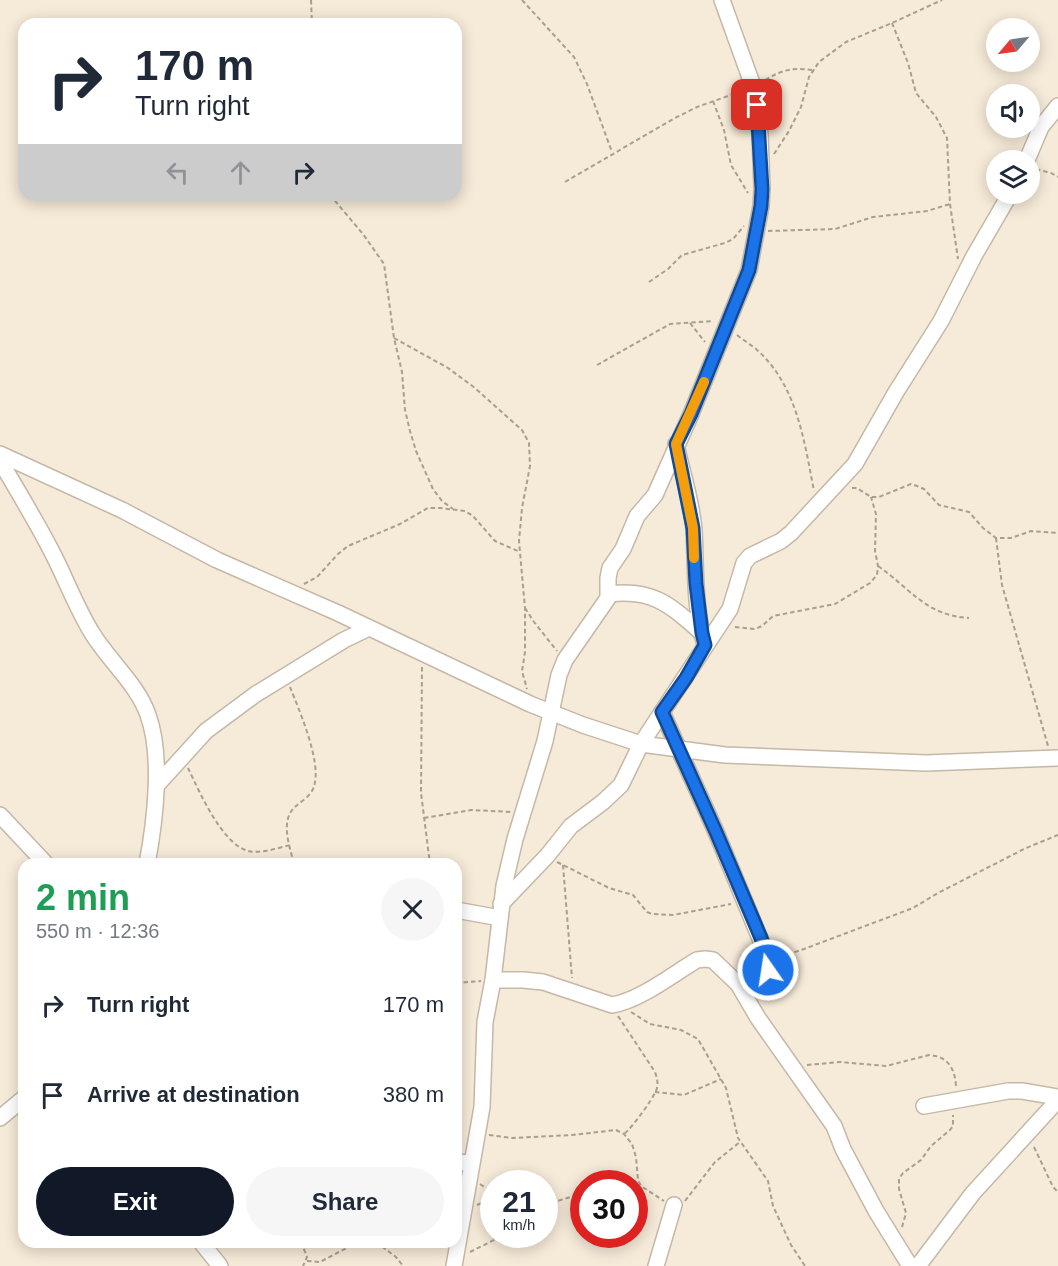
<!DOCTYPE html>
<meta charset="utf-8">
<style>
body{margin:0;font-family:Arial,sans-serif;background:#f6f6f7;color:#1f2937;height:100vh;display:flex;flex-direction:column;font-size:22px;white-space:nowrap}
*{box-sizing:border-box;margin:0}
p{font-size:20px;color:#747a83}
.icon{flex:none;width:33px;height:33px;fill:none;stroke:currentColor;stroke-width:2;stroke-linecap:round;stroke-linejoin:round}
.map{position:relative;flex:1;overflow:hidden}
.panel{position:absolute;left:18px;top:858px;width:444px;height:390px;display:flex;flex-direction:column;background:#fff;border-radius:18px;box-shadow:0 3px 15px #0003}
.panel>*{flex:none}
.top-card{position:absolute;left:18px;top:18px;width:444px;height:183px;border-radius:18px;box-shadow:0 3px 15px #0003;background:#fff;color:#1f2937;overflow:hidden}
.needle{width:39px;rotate:241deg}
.buttons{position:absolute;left:986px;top:18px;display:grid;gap:12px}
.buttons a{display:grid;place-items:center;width:54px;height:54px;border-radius:50%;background:#fff;box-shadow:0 3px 15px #0003;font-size:30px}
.speed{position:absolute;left:480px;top:1170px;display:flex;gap:12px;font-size:30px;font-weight:700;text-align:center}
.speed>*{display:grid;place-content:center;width:78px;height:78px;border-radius:50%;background:#fff;box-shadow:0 3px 15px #0003;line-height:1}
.speed small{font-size:15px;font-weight:400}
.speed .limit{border:9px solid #d22;background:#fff;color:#111}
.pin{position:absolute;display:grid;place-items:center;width:51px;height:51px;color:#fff;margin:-26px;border-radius:12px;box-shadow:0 3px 9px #0006}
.me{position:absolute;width:66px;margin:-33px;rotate:347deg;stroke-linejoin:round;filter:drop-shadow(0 0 4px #0008)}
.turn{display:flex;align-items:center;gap:21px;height:126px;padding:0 18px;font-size:27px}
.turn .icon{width:78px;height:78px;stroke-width:2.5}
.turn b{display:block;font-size:42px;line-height:51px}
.lanes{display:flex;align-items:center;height:57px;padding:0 18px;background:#0003;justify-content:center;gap:30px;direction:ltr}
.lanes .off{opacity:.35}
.round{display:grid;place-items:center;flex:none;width:63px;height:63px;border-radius:32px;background:#f6f6f7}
.headline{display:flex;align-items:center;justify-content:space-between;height:102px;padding:0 18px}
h1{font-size:36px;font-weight:700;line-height:45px;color:#1e9e55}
.cta{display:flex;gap:12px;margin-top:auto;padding:12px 18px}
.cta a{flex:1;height:69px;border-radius:36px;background:#111827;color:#fff;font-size:24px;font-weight:700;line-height:69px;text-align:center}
.cta a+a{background:#f6f6f7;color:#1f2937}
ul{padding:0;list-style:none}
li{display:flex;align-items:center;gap:18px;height:90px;padding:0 18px}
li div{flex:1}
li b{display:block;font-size:22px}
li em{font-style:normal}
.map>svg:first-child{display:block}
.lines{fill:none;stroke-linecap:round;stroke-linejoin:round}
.minor-casing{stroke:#c4b8a7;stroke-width:18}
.path{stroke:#a89f91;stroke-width:2;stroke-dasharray:4.5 3;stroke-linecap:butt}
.minor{stroke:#fff;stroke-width:15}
.route-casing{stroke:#114b97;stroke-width:15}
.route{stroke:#1a73e8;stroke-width:10}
.slow{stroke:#f59e0b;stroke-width:10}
</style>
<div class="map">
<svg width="1058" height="1266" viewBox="0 0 1058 1266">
<rect width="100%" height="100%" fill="#f6ead8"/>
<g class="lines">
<defs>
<g id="minor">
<polyline points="1027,160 1041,127 1058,106"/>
<path d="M676,444C682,473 692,502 694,530C696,568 694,608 705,645"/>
<polyline points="0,454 122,510 217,560 338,613 530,704 583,725 641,744 725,755 926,763 1058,758"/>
<path d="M0,461C18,491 36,521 52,552C66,579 76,607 92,633C109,661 138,685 148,715C163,756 155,822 147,864"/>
<path d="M609,594C653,588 671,606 702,633"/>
<polyline points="662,712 716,832 766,953 768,970 761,977 738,984"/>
<polyline points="157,785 206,731 256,694 344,640 369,628"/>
<polyline points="0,815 46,864"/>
<polyline points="501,904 547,856 571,826 603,802 621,785 641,744 730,609 744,563 750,556 781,541 791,533 855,464 896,392 941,321 974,256 1010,194"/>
<polyline points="456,910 500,918"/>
<path d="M493,980H523L543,982L612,1005C639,1001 673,974 697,960L705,959L713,960L738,984L758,1018L834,1126L843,1149L876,1211L910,1266"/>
<polyline points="924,1106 1008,1091 1022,1091 1058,1097"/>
<polyline points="0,1118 24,1098"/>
<polyline points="456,1162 471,1163"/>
<polyline points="201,1242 220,1266"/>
<polyline points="454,1266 482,1107 485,1022 493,980 504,886 515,839 545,741 559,675 565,660 608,598 608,578 610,568 623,549 637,516 655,495 691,414 749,270 761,206 762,189 760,134 753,86 722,0"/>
<polyline points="656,1266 674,1205"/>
<polyline points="918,1266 973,1193 1058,1100"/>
</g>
</defs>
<!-- minor casing -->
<use href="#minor" class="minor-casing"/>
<!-- path -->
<g class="path">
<polyline points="311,0 312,24"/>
<polyline points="522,0 574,57 587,84 612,152"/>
<polyline points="892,23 908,63 916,93 936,117 947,138 950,204 958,259"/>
<path d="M765,80C782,70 792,67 812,70"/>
<polyline points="713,101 724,130 731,165 748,193"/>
<polyline points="774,154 789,131 801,107 809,77 819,62 846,42 892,23 942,0"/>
<polyline points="1036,169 1051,173 1058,177"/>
<polyline points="565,182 673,119 697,107 742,91"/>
<polyline points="330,195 363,234 384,264 394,338 402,372 405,410 410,431 416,451 433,489 442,501 453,509"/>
<polyline points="768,231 835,229 873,217 927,211 950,204"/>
<polyline points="649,282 668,269 682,255 725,243 733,239 744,226"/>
<polyline points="690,323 705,342"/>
<path d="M737,335C743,340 750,344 756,349C797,385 804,440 814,491"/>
<polyline points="394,338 448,368 475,388 522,430 529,443 530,466 522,508 519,541 525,608 525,652 522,671 527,689"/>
<polyline points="597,365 670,324 713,321"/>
<polyline points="852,488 857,488 871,497 879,497 911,484 917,486 924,489 939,505 969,512 983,528 996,538 1011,538 1031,531 1058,533"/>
<polyline points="996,538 1002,585 1048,746"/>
<path d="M878,566C911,589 925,615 969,618"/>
<polyline points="304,584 317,577 338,554 348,546 400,524 428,508 440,508 465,511 473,516 495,541 520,552"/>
<polyline points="525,608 534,622 557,651"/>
<polyline points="735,627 755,629 762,626 773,616 835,604 870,583 877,575 878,566 875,551 876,514 871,497"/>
<polyline points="422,667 421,793 430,864"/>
<path d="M290,687C299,710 322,762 314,786C312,795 302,801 296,806C279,820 290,847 294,864"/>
<path d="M188,768C199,791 222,844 248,851C260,854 278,848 290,845"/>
<polyline points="424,818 471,810 511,812"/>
<polyline points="557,862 609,888 633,895 647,912 652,914 673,915 731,904"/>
<polyline points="563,865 572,978"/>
<polyline points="780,952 789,954 804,949 913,908 938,893 1026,848 1058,835"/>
<polyline points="456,983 481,981"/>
<polyline points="631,1012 650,1024 681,1030 698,1039 726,1088 738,1138 768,1181 773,1206 791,1245 805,1266"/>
<path d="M618,1016L655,1072C657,1078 659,1084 656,1091C652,1100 632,1128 624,1134"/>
<path d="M807,1065L840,1062L886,1066L929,1055C948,1056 955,1069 956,1086"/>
<polyline points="655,1092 684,1095 721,1079"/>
<polyline points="489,1135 512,1138 572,1135 616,1130 624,1134 632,1144 636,1157 638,1180 641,1186 664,1201"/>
<polyline points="1034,1147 1053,1187 1058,1192"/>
<polyline points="480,1184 494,1194"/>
<polyline points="624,1184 638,1180"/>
<polyline points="685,1201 715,1162 740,1142"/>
<polyline points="477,1205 494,1198"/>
<polyline points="544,1205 584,1193"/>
<polyline points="902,1227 906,1213 899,1189 899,1179 903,1173 921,1160 931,1146 950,1130 953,1126 953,1115"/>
<polyline points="301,1242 307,1257 303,1266"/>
<polyline points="376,1242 396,1257 403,1266"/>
<polyline points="470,1252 506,1234"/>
<polyline points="307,1261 320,1262 358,1242"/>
</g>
<!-- minor -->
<use href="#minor" class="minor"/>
</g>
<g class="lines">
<defs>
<polyline id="route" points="757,105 762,189 761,206 749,270 691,414 676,444 693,528 696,584 702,633 705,645 686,678 662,712 716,832 761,938 766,953 768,970"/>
</defs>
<!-- route casing -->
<use href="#route" class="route-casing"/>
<!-- route -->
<use href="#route" class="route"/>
<!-- slow -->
<polyline class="slow" points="694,558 693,528 676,444 704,382"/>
</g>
</svg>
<div class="buttons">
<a><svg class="needle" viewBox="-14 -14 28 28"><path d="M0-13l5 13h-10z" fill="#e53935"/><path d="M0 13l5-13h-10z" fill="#747a83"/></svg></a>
<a><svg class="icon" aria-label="sound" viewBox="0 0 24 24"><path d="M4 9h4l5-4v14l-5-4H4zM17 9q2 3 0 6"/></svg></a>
<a><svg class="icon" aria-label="layers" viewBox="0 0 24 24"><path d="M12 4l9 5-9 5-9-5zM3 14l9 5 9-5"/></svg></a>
</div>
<div class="speed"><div>21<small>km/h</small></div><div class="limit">30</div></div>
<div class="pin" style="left:757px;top:105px;background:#d93025"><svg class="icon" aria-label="arrive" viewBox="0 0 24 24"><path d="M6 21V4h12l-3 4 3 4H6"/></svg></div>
<svg class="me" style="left:768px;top:970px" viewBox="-20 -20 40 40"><circle r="17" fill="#1a73e8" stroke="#fff" stroke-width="3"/><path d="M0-11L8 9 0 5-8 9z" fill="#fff"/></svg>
<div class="top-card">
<div class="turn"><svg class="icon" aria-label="right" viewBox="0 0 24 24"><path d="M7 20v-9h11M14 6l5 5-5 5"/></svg><div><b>170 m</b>Turn right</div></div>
<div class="lanes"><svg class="icon off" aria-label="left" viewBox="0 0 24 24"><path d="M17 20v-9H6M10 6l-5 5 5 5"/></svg><svg class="icon off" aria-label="ahead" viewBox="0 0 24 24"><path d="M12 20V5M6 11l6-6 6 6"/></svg><svg class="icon" aria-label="right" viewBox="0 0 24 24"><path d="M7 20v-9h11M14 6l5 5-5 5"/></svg></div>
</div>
<section class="panel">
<div class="headline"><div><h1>2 min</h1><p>550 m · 12:36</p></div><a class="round"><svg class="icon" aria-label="close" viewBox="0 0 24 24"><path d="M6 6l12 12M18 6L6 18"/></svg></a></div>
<ul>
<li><svg class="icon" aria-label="right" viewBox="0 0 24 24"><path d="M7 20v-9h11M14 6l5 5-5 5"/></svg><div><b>Turn right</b></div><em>170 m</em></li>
<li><svg class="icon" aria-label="arrive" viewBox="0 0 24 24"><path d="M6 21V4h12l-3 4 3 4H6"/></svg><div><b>Arrive at destination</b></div><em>380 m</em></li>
</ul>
<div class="cta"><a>Exit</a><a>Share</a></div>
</section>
</div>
